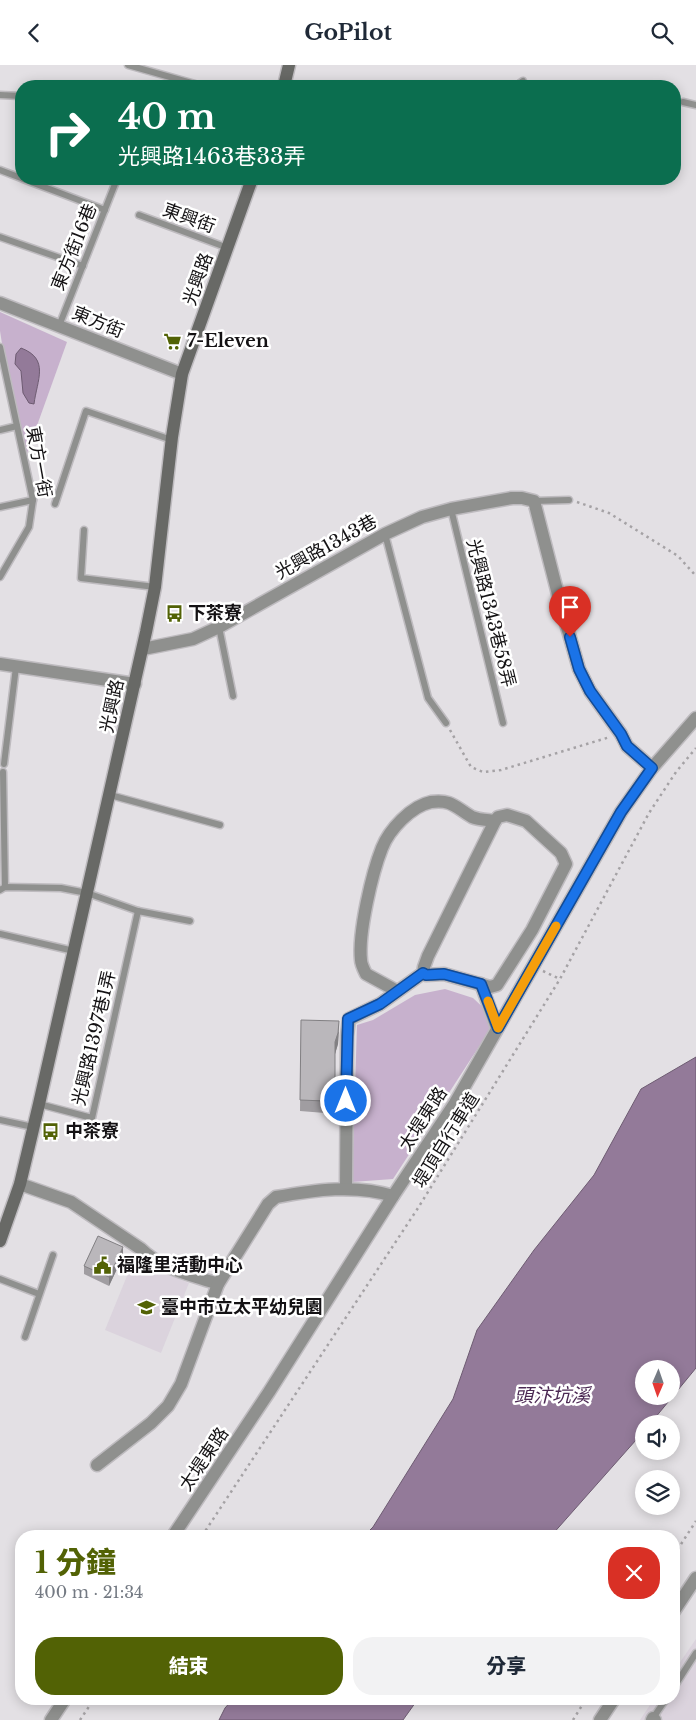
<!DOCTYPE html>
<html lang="zh-TW">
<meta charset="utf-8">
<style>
body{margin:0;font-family:"Libre Baskerville","Noto Sans TC",serif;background:#f2f2f3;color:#1f2937;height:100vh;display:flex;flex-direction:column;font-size:19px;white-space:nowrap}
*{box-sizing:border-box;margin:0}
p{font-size:16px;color:#747a83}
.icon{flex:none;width:28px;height:28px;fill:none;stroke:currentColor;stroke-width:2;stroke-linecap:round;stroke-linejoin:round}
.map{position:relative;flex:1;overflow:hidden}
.sheet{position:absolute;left:15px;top:1465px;width:665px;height:175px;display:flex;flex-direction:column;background:#fff;border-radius:20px;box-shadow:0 2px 12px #0003}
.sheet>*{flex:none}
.banner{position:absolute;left:15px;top:15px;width:666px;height:105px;border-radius:20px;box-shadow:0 2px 12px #0003;background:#0b6e4f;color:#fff;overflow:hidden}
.needle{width:32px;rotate:182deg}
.tools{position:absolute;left:635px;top:1295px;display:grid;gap:10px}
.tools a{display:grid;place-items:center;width:45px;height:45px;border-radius:50%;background:#fff;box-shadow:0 2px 12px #0003;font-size:25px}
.pin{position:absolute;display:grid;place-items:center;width:42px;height:42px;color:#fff;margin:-51px -21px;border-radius:50% 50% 50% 0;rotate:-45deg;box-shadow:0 0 5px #0007}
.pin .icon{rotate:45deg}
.me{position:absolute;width:55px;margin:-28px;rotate:0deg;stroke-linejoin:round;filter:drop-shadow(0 0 4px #0008)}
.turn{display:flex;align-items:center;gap:18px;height:105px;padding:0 20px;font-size:22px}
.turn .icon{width:65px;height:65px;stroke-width:2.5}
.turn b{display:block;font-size:35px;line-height:42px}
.round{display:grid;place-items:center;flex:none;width:52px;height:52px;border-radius:20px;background:#f2f2f3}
.headline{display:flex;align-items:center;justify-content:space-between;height:85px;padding:0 20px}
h1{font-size:30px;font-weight:800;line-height:38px;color:#526205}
.button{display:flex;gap:10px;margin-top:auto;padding:10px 20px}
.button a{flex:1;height:58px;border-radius:20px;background:#526205;color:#fff;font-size:20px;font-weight:800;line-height:58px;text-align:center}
.button a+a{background:#f2f2f3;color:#1f2937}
header{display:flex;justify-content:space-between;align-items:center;height:65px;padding:0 20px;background:#fff;font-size:22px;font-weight:800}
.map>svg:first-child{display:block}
.built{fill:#dbd3dd}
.green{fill:#c7b1cd}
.water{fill:#937a99;stroke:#6d5b71;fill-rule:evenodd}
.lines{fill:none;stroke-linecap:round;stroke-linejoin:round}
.service-casing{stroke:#bebbbf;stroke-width:9}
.minor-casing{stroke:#bebbbf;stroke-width:15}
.secondary-casing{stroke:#bebbbf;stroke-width:15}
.path{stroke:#a5a2a5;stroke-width:2.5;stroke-dasharray:2.5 4;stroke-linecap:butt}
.service{stroke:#8f908e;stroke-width:6}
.minor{stroke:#8f908e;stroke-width:12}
.secondary{stroke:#686966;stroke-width:12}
.wall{fill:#a09da1}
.shaded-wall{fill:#828083}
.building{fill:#bab7bb;stroke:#828083}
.route-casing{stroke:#114b97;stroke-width:12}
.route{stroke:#1a73e8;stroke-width:9}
.slow{stroke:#f59e0b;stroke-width:9}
.labels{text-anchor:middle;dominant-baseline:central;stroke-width:5;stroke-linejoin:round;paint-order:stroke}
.street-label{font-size:18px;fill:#141214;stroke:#fff}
.poi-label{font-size:18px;font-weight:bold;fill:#141214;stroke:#fff;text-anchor:start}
.water-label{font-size:19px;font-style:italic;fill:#4c2954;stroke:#fff}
</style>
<header><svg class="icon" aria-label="back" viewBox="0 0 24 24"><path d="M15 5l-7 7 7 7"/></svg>GoPilot<svg class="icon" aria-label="search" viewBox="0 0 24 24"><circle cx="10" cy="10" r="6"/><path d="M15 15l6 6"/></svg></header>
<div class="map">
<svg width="696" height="1655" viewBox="0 0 696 1655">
<rect width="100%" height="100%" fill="#e3e0e4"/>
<!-- built -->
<g class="built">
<polygon points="133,1196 189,1218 161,1288 105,1265"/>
<polygon points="696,1574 696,1655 640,1655 654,1634 674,1634 674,1606"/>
</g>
<!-- green -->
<g class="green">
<polygon points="0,247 67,277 25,394 20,392 0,266"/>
<polygon points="445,924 473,933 490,949 491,963 393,1114 352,1117 357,960 373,955 415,930"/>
</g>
<!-- water -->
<g class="water">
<path d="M21,283C50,294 37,315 34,339L29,338L23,328L21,306L15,299L16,289Z"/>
<path d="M696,992V1303L650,1359H644V1366L551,1471H364L373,1462L453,1334L477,1265L534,1185L594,1110L641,1024ZM644,1304H671V1331H644Z"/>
<polygon points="233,1634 418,1634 403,1655 219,1655 225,1643"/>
</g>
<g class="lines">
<defs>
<g id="service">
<polyline points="128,0 202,21"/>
<polyline points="516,21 523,16"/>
<polyline points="0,30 21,31"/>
<polyline points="683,37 696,40"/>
<polyline points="0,105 21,113"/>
<polyline points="23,114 105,145"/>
<polyline points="43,121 45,114"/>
<polyline points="139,150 228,183"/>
<polyline points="0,172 83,201"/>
<polyline points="59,261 117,114"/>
<polyline points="0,282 33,435 29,462 0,512"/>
<polyline points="0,365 17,361"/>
<polyline points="534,436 569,435"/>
<polyline points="55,439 86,346 166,373 172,372"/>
<polyline points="0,442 33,435"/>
<polyline points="451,444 503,658"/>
<polyline points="84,465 81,513 155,522"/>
<polyline points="385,469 428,633 446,658"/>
<polyline points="219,562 233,631"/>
<polyline points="4,699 16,602"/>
<polyline points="3,707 5,822"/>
<polyline points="110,730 220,760"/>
<polyline points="0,825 5,822 61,823 87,828 138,846 190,856"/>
<polyline points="0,869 74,886"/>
<polyline points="39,1039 92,1053 138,846"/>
<polyline points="0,1055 33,1062"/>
<polyline points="0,1214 39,1229"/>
<polyline points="25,1272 53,1190"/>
<polyline points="674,1622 696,1588"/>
<polyline points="653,1653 666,1634"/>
</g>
<g id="minor">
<polyline points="0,238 182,309"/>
<polyline points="143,584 193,574 219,562 385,469 422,452 451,444 512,433 522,433 534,436 561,541 579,604 590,626 621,669 627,681 652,703"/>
<polyline points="0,599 135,619"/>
<polyline points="481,919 497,963"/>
<path d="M397,926L366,909C364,905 361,899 361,895C358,868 372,808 382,783C389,765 411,741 431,737C452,734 456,743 472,752C479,755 488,755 495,756"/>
<path d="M20,1119L71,1137L141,1184C161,1204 192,1210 218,1219"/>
<polyline points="346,1124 347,971 349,954 380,939 423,908 426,910 444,909 490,922 497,920 532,865 566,799 561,788 526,756 507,750 498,752 495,756 428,891 424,902 423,908"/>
<path d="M97,1400L151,1358L168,1341L181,1319L218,1219L268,1139L276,1132C314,1125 356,1119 393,1131"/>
<polyline points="173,1471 269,1327 393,1131 455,1038 621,747 652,703 696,653"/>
<polyline points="674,1546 696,1513"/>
<polyline points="51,1655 65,1634"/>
<polyline points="600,1655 614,1634"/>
<polyline points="652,1655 653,1653 655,1655"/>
</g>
<g id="secondary">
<polyline points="284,21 289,0"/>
<polyline points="0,1176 20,1119 39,1039 146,567 155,522 172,372 182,309 252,114"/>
</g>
</defs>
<!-- service casing -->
<use href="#service" class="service-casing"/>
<!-- minor casing -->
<use href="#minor" class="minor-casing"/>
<!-- secondary casing -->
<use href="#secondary" class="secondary-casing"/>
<!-- path -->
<g class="path">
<polyline points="577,437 609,448 678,491 696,511"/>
<polyline points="450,665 471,702 483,707 501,705 610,672"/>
<polyline points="543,906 560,914"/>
<polyline points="202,1471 418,1143 560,914 649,748 676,707 696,683"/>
<polyline points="674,1490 696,1456"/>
<polyline points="80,1655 94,1634"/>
<polyline points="573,1655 586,1634"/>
</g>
<!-- service -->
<use href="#service" class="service"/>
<!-- minor -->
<use href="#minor" class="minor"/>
<!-- secondary -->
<use href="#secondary" class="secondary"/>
</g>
<!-- wall -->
<g class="wall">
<polygon points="301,955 339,967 338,979 335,989 335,1032 327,1033 325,1048 300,1046"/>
<polygon points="123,1191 109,1221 84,1209 84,1201"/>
</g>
<!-- shaded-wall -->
<g class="shaded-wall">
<polygon points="339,956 338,979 335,989 335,977"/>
<polygon points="327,1022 327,1033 325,1048 325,1036"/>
<polygon points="123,1182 123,1191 109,1221 109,1212"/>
</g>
<!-- building -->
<g class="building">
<polygon points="301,955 339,956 338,968 335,977 335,1021 327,1022 325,1036 300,1035"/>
<polygon points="98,1171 123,1182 109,1212 84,1201"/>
</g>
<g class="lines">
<defs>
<polyline id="route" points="346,1036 348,954 380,939 423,908 426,910 444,909 481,919 498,963 621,747 652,703 627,681 621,669 590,626 579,604 570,572"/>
</defs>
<!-- route casing -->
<use href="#route" class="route-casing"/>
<!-- route -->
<use href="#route" class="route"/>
<!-- slow -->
<polyline class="slow" points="488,936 498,963 556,861"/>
</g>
<!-- icons -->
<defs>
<symbol id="supermarket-bare" viewBox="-9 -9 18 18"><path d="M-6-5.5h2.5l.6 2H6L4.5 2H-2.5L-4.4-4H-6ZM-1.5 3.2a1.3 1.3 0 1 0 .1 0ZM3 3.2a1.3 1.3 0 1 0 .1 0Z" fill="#526205" stroke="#fff" stroke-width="2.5" paint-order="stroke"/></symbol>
<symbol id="bus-bare" viewBox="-9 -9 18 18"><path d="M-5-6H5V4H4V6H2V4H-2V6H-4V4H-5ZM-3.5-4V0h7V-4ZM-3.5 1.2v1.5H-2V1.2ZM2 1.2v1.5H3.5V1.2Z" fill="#526205" stroke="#fff" stroke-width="2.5" paint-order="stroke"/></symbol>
<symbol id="civic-bare" viewBox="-9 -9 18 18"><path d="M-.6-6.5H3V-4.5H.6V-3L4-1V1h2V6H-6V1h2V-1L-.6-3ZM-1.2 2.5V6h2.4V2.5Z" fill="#526205" stroke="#fff" stroke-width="2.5" paint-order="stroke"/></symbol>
<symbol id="school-bare" viewBox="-9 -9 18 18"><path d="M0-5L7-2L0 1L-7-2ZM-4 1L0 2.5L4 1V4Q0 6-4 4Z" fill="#526205" stroke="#fff" stroke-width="2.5" paint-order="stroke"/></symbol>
</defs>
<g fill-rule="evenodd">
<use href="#supermarket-bare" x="160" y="264" width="25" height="25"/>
<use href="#bus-bare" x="162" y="536" width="25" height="25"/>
<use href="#bus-bare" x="38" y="1054" width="25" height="25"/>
<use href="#civic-bare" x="90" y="1188" width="25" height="25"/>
<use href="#school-bare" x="134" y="1230" width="25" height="25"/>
</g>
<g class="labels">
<!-- street labels -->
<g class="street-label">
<text transform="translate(189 153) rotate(20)">東興街</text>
<text transform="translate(74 182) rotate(-68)">東方街16巷</text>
<text transform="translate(198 214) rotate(-70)">光興路</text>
<text transform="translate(98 257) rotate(22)">東方街</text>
<text transform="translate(39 397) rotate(80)">東方一街</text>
<text transform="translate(326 482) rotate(-29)">光興路1343巷</text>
<text transform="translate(491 548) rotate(76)">光興路1343巷58弄</text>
<text transform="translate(112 641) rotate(-78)">光興路</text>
<text transform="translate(94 973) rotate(-77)">光興路1397巷1弄</text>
<text transform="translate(423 1054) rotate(-57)">太堤東路</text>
<text transform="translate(446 1075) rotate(-58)">堤頂自行車道</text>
<text transform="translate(204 1394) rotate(-56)">太堤東路</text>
</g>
<!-- poi labels -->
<g class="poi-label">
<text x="187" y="276">7-Eleven</text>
<text x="188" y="548">下茶寮</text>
<text x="65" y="1066">中茶寮</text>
<text x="117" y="1200">福隆里活動中心</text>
<text x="161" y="1242">臺中市立太平幼兒園</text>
</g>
<!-- water labels -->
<g class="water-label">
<text x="552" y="1330">頭汴坑溪</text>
</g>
</g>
</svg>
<div class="tools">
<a><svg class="needle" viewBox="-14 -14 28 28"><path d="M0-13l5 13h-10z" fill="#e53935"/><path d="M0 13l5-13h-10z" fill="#747a83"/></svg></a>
<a><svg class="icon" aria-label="sound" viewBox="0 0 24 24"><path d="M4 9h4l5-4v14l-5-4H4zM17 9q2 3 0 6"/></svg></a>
<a><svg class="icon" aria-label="layers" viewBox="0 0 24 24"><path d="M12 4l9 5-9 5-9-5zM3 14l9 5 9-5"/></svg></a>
</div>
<div class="pin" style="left:570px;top:572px;background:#d93025"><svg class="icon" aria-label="arrive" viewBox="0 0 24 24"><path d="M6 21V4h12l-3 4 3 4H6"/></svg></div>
<svg class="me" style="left:346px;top:1036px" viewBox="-20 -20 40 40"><circle r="17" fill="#1a73e8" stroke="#fff" stroke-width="3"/><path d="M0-11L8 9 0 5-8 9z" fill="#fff"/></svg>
<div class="banner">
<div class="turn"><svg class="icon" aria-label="right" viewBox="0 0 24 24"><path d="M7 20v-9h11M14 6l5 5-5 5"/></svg><div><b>40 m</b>光興路1463巷33弄</div></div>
</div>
<section class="sheet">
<div class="headline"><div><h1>1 分鐘</h1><p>400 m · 21:34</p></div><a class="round" style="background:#d93025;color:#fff"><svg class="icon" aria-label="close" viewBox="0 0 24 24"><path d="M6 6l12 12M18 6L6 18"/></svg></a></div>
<div class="button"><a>結束</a><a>分享</a></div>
</section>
</div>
